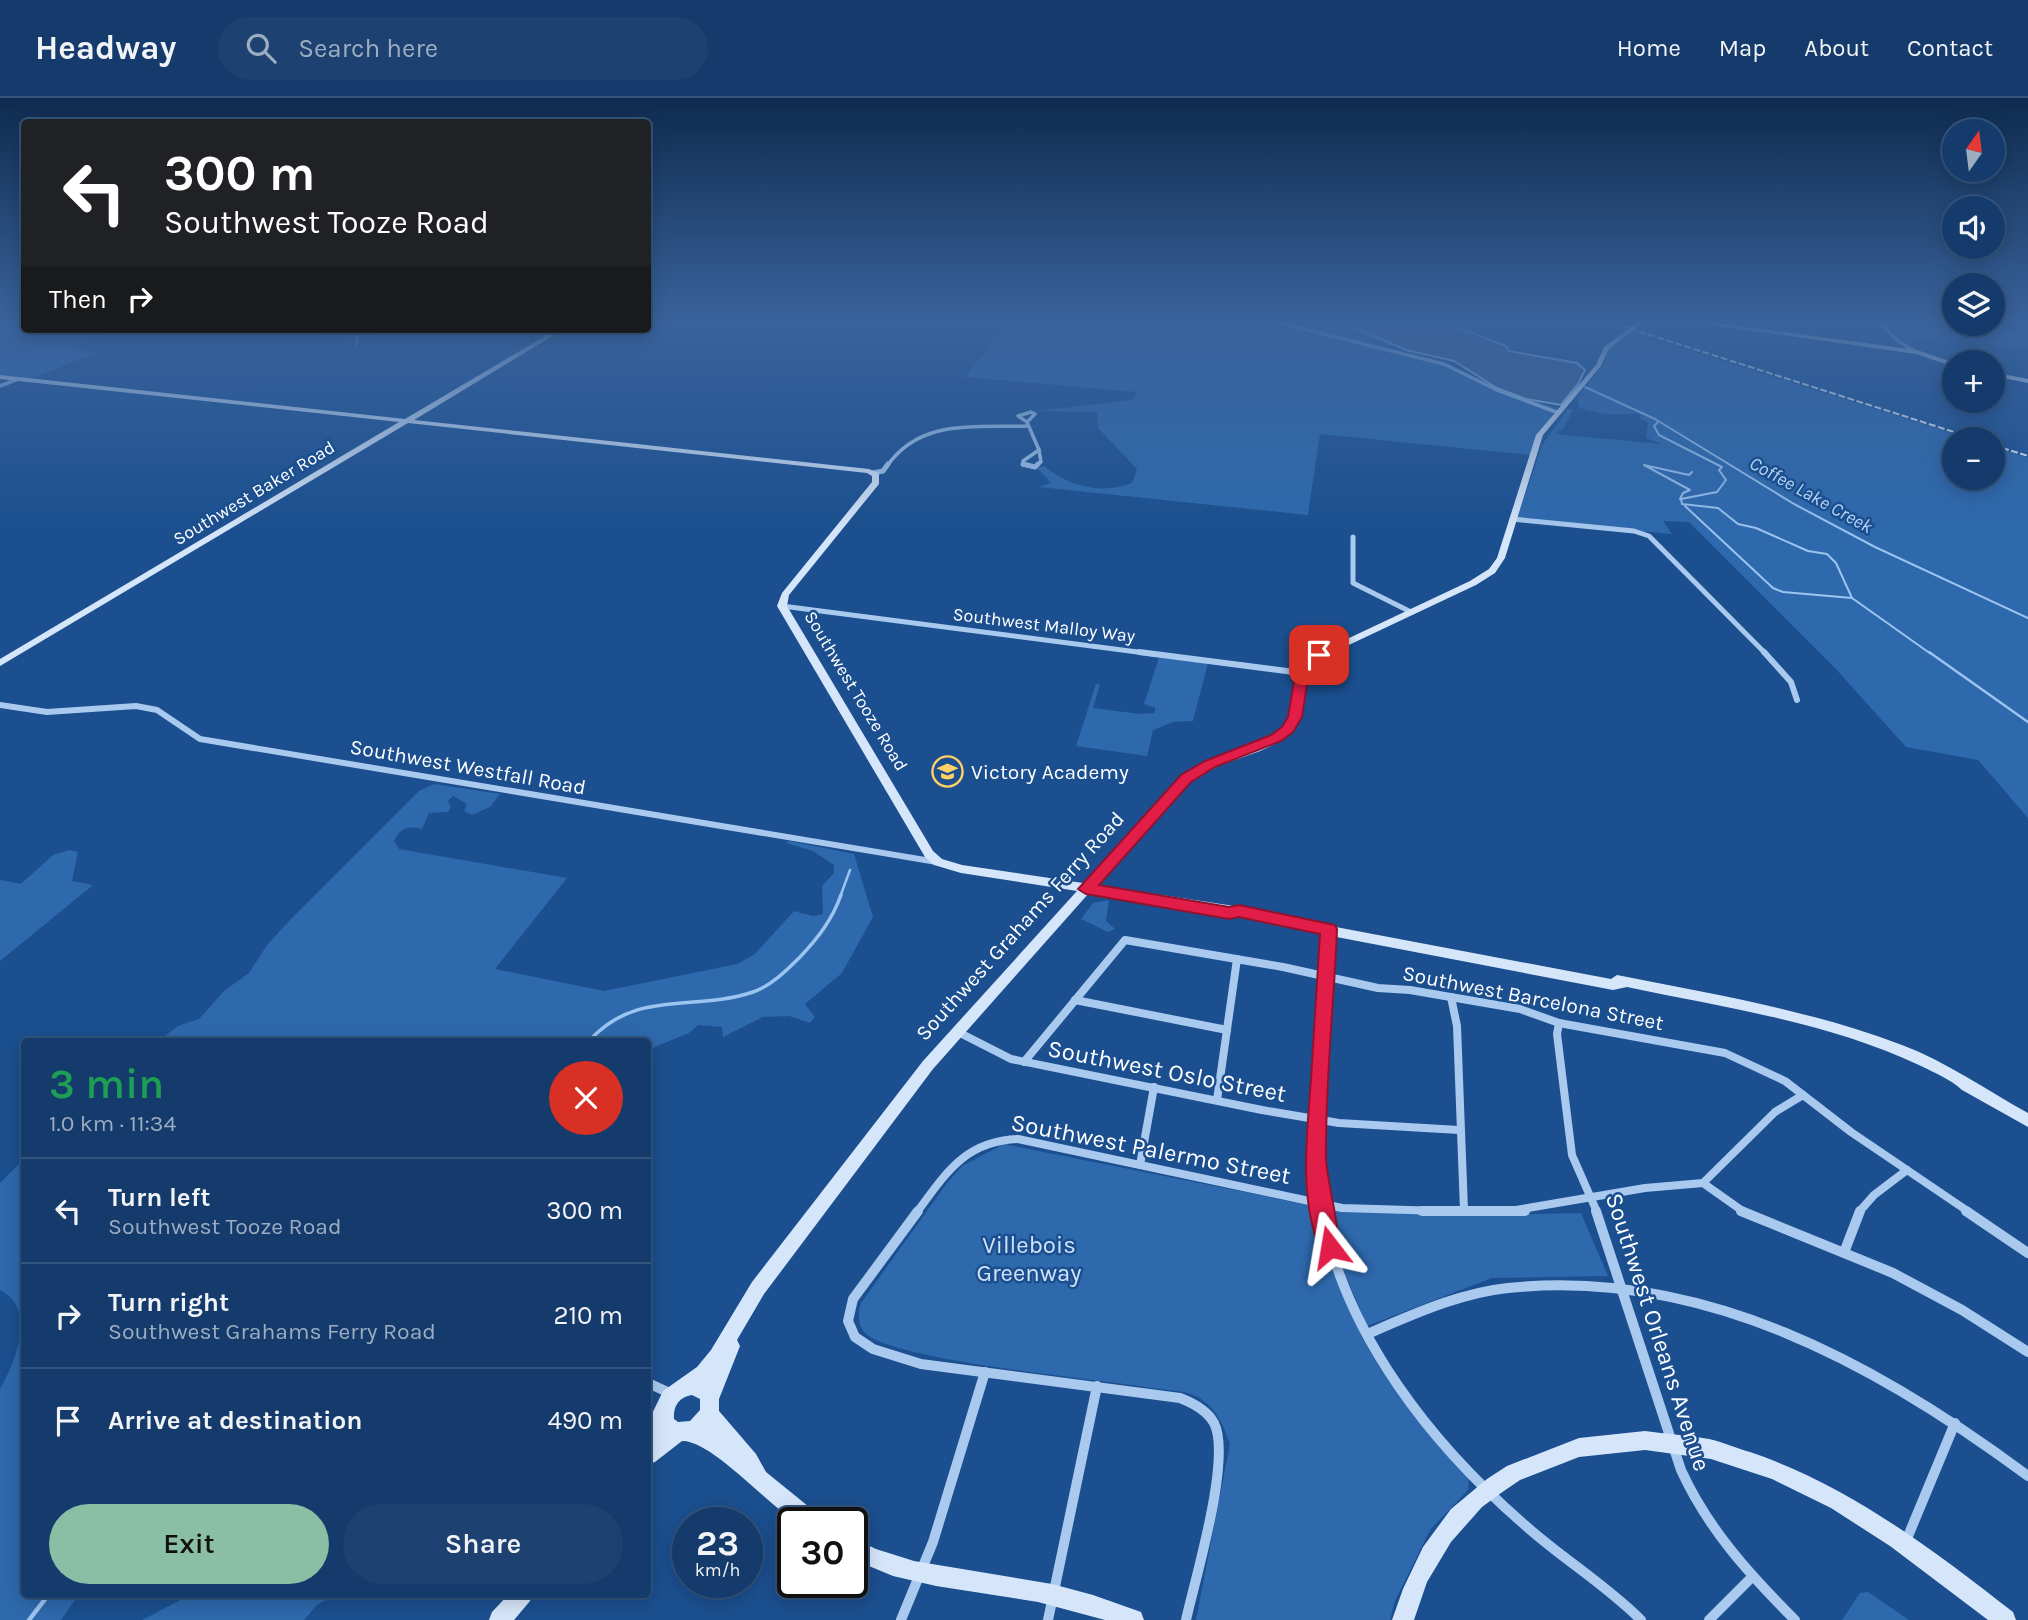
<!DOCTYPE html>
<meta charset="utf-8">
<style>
body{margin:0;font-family:Karla,sans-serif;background:#1d4271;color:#f1f3f6;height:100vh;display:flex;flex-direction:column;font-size:26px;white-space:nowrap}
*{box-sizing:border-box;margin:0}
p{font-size:23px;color:#9dadc1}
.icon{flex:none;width:38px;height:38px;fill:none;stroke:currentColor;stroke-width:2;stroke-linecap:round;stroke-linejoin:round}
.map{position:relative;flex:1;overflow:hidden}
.side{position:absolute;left:21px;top:940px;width:630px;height:560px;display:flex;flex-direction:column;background:#143b6b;border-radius:7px;box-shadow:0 4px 18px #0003,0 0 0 2px #33557e}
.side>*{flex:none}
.banner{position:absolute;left:21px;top:21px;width:630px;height:214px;border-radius:7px;box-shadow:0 4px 18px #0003,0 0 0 2px #33557e;background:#202124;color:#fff;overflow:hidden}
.needle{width:46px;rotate:14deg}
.tools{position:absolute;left:1942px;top:21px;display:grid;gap:14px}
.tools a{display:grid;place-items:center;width:63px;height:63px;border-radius:50%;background:#143b6b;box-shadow:0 4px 18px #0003,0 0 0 2px #33557e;font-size:35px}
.speed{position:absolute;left:672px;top:1409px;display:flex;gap:14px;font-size:35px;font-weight:700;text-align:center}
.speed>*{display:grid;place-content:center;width:91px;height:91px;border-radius:50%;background:#143b6b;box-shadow:0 4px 18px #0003,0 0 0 2px #33557e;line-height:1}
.speed small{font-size:18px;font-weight:400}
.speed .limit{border:4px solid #111;border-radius:10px;background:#fff;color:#111}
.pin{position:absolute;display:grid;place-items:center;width:60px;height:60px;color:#fff;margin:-30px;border-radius:14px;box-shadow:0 4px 10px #0006}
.me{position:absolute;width:77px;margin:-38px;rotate:346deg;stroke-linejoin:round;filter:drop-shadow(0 0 5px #0008)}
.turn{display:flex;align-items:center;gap:24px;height:147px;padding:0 28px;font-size:32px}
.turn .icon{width:91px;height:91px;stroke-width:2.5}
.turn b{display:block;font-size:49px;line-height:60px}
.then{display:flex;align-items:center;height:66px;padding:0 28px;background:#0003;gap:14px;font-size:26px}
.round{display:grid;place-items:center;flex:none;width:74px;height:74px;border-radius:37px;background:#1d4271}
.headline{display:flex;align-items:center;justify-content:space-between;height:119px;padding:0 28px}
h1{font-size:42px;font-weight:600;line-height:52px;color:#1e9e55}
.primary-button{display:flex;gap:14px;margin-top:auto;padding:14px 28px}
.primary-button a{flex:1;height:80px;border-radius:42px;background:#8abfa5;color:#111;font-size:28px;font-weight:600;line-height:80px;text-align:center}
.primary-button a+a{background:#1d4271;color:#f1f3f6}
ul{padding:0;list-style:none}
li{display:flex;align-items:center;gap:21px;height:105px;padding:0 28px;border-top:2px solid #33557e}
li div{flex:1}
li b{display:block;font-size:26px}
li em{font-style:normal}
header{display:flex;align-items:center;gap:42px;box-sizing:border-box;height:98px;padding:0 35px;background:#143b6b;border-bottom:2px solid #33557e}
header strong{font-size:33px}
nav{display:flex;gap:38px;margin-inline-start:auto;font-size:24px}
.search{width:490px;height:63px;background:#1d4271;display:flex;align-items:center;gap:18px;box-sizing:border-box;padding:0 24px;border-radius:38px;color:#9dadc1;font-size:26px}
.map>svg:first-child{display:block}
.green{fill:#2e69ad}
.water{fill:#3c6290;stroke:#9cc4f0;stroke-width:2}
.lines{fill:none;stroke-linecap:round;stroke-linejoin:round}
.stream-far3{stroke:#9cc4f0;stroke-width:2}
.stream-far2{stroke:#9cc4f0;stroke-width:2.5}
.stream-far1{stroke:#9cc4f0;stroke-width:3.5}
.stream{stroke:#9cc4f0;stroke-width:4.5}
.street-far4{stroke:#a9c9ee;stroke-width:3.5}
.street-far3{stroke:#a9c9ee;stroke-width:5}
.street-far2{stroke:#a9c9ee;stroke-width:6}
.street-far1{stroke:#a9c9ee;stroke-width:8}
.street{stroke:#a9c9ee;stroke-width:10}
.secondary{fill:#d6e6fa;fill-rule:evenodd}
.rail{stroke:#fff;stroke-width:2;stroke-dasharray:7 2.5;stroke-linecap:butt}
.route{fill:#e11d48;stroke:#92132f;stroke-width:2}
.labels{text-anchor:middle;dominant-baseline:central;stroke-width:5;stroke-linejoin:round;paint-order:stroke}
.far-street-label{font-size:18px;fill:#fff;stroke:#1b4f8f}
.far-water-label{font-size:19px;font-style:italic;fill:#b5d3f5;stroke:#1b4f8f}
.street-label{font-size:21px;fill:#fff;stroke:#1b4f8f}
.poi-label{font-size:21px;fill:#fff;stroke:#1b4f8f;text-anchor:start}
.near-street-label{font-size:24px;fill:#fff;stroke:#1b4f8f}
.near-park-label{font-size:24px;fill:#cfe3fa;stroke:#1b4f8f}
</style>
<header>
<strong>Headway</strong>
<div class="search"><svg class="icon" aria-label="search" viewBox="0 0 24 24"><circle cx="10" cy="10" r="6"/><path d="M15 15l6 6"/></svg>Search here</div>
<nav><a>Home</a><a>Map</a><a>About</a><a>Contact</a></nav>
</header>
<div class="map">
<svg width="2028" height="1522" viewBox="0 0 2028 1522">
<rect width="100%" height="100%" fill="#1b4f8f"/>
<!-- green -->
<g class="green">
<polygon points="0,222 24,222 24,231 123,231 72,250 94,255 33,280 0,277"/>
<path d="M1010,222H1261L1275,228L1323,231L1316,226C1340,213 1381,242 1406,252L1369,241L1363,245L1442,264L1505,297L1560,310L1530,357L1320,336L1308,417L1039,389L1051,385L1037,370L1044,368C1069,388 1100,397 1132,385L1137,371L1098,330L1097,314L1037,313L1133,302L1137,294L965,279Z"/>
<polygon points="1884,224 2028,233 2028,249 1902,241"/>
<polygon points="387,231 355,246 319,237 320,231"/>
<polygon points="1631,234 1971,341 1955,341 1955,380 1993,380 1993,348 2028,360 2028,720 1978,662 1906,649 1835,570 1689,424 1663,423 1672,436 1517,421 1542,347 1568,311 1573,311 1564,330 1555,336 1662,346 1646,340 1648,325 1639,320 1640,316 1604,316 1579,310 1577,300 1605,264 1606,253"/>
<polygon points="1159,559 1208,565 1193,623 1173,624 1153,632 1147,658 1076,648 1096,586 1100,586 1093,610 1140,616 1155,615 1155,610 1144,606"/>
<path d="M434,686L500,696L490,709L472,717L464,713L467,706L453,698L448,703L451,709L448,714L429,715L422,731C408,728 401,729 394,743L399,751L567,780L495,871L604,893L737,866L755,856L794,813L813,818L823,816L822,788L834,775V767L813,753L786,745L789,743L854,756L873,819L842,875L805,906L815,919L810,925L789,918L763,919L723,939L722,929L698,927L689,935L650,951L648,956V943H158L178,928L199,921L224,893L249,875L267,847L289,823L419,693Z"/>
<polygon points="69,752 78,754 72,783 93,787 0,863 0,782 21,786 53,757"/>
<polygon points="1109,802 1106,823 1115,831 1108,834 1081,821 1093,805"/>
<path d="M1004,1046L1309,1107L1316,1112C1330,1165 1347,1215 1375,1262C1400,1305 1437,1342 1469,1380L1468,1392L1430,1432L1395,1503L1390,1522H1196L1230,1346C1223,1326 1215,1306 1193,1297C1181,1292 1164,1292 1151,1290C1099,1281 894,1263 865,1235C857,1226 858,1215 861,1205L947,1085L962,1068Z"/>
<path d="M24,1061V1496H79L61,1522H0V1291C15,1264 38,1211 0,1192V1085Z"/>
<polygon points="1326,1111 1495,1117 1581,1115 1608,1178 1492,1180 1367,1228 1344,1174"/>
<polygon points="1868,1494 1909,1522 1842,1522 1860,1495"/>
<polygon points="192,1496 336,1496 317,1507 304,1522 142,1522"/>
</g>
<!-- water -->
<polygon class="water" points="1338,222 1439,222 1506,248 1509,253 1577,265 1585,272 1578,286 1561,307 1526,301 1497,290 1454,263 1406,252"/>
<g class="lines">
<!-- stream-far3 -->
<g class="stream-far3">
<polyline points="356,231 357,247"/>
<polyline points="65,232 72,231"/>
<polyline points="1585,289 1655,321 1794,406 1875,449 2028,520"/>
<polyline points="1658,324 1654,328 1659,337 1722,369 1719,372 1726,382 1717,394 1681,401 1682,406 1718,410 1738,426 1756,430 1808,453 1827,456 1836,465 1852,500 1931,556"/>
<polyline points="1680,401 1683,395 1690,392 1644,367 1689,377 1692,374"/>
<polyline points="1685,408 1773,490 1783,494 1852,500"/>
</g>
<!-- stream-far2 -->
<g class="stream-far2">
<polyline points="1929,554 2028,624"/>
<polyline points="840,799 850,772"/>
</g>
<!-- stream-far1 -->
<path class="stream-far1" d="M589,943C637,890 694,914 753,894C771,888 787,872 800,859C818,840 832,822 841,797"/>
<!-- stream -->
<polyline class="stream" points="29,1522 49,1496"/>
<!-- street-far4 -->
<g class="street-far4">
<polyline points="1267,222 1444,266 1497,292 1559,315"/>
<polyline points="1877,222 1898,243 1916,254"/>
<polyline points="0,288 18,281"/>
<polygon points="1031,314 1035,316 1027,324 1018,318"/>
<polyline points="1027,324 1039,352"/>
<path d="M887,368C921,320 974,330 1027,328"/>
<polyline points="1029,368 1023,367 1023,363 1039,352"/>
<polyline points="1036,368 1041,364 1039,352"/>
</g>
<!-- street-far3 -->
<g class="street-far3">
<polyline points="1023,366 1035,369 1038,366"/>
<polyline points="873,375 883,373 888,366"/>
<polyline points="1512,421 1634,433 1649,438 1766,556"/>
<polyline points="1353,439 1353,485 1411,514"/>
<polyline points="782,508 1153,556"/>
</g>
<!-- street-far2 -->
<g class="street-far2">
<polyline points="1139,554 1302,575"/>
<polyline points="1764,554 1791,584 1797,602"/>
<polyline points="0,607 47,614 136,608 157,612 200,641 937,764"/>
</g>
<!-- street-far1 -->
<g class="street-far1">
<polyline points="1451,899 1457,928 1464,1112"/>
<polyline points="1075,902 1227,932"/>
<polyline points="1559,925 1557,936 1572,1057 1597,1114"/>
<polyline points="958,934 1011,961 1262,1012 1339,1025 1459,1032"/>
<polyline points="1024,964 1125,842 1283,869 1378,890 1410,892 1520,911 1559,925 1725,955 1785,983 1851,1034 1969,1114"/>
<polyline points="1217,1002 1237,861"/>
<polyline points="1140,1067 1154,989"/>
<polyline points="1703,1085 1744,1114"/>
<path d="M917,1114C946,1075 965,1043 1018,1041L1342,1110L1476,1114"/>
<polyline points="1322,1114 1317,1062 1329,831"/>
<polyline points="1504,1114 1645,1090 1703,1085 1775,1014 1803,997"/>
<polyline points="1859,1114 1874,1097 1907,1072"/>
</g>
<!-- street -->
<g class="street">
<path d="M918,1113L853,1201L848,1223L855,1239L873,1251L921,1266L1180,1300C1193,1305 1207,1312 1214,1325C1232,1360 1195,1481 1186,1522"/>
<path d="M1322,1113C1345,1237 1432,1347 1526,1428C1563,1461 1606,1487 1641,1522"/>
<polyline points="1422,1113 1525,1113"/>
<path d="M1596,1113L1681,1372C1708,1431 1749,1476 1795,1522"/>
<polyline points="1741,1113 1893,1175 1962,1212 2028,1254"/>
<polyline points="1966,1113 2028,1155"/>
<polyline points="1845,1152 1860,1113"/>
<path d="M1367,1236C1412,1217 1459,1195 1508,1190C1703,1170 1877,1266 2028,1378"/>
<polyline points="648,1285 672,1296"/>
<polyline points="1906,1443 1955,1325"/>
<polyline points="901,1522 933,1444 985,1274"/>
<polyline points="1048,1522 1097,1288"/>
<polyline points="1709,1522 1752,1479"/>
</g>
<!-- secondary -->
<g class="secondary">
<path d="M1640,222H1647L1609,251L1601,268L1543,337L1505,460L1495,475L1476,487L1317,562C1297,582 1311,612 1293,632C1276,651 1246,657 1224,666C1209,672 1195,680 1182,691L1096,787L1273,814L1283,819L1611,881L1617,877C1713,896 1810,912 1902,947C1947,964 1986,992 2028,1015V1029L1962,992C1950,981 1935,975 1921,968C1829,924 1726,910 1627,889L1613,892L1279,828L1270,823L1089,795L933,971L764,1196L737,1242L740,1248L719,1301V1313L756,1356L766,1374L819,1417L822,1424C814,1424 801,1427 795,1423C768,1407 711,1342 682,1343L655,1364L648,1366V1324L663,1293L697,1269L711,1252L752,1184L923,963L1077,793L961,775L934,767L925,759L777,508L782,495L872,384V378L867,375L408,325L0,568V561L399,324L0,281V277L405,321L557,231H564L414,322L869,371L879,375V386L789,497L787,508L933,753L942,761L962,767L1083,785C1104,763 1124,740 1145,718C1158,704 1170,687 1186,676C1215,657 1257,655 1282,630C1302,612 1285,583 1311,558L1470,483L1489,471L1497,460L1536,337L1596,267L1604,249ZM692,1297L700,1301V1312L690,1323L678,1324L674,1321C673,1308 679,1299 692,1297Z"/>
<polygon points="1677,222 1695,222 1917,252 1955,265 1955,269 1916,256"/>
<polygon points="1993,274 2028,281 2028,285 1993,278"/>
<path d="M1645,1333C1666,1336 1688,1337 1709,1341C1723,1344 1736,1350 1750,1354C1848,1387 1932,1451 2013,1514L2016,1522H1988L1890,1448L1831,1410L1772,1381L1711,1361L1645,1352L1579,1359L1520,1382L1501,1395L1482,1409L1451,1444L1427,1484L1414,1522H1392L1403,1491L1423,1449L1451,1411L1487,1381L1507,1368L1579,1340Z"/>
<polygon points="852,1440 876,1451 914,1463 1052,1486 1093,1497 1141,1514 1144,1522 1105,1522 1038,1504 936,1488 893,1478 852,1461"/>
<polygon points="509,1496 533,1496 530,1503 514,1522 489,1522 492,1514"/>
</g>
<!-- rail -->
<g class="rail">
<polyline points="1603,222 1976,341"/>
<polyline points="1993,347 2028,358"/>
</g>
</g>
<!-- sky -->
<linearGradient id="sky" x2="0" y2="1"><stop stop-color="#0f2b4f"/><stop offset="0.51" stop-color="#39639b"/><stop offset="1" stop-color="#39639b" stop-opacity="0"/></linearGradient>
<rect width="2028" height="435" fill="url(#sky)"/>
<!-- route -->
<path class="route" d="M1314,554L1325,557L1309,574L1302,619L1293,634L1281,643L1215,669L1191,684L1099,787L1229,809L1239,807L1335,827L1337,831C1334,908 1325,985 1326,1062C1327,1082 1343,1144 1338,1156L1330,1159L1322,1156C1298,1102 1307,1038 1311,981C1314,932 1317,884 1320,836L1239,819L1229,821L1086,796L1078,791L1181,677L1205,663L1271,637L1282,629L1288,619L1296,572Z"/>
<!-- icons -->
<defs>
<symbol id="school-ring" viewBox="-11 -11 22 22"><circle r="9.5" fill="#1b4f8f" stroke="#ffd166" stroke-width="1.5"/><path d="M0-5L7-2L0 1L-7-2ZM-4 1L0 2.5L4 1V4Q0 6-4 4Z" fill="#ffd166"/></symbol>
</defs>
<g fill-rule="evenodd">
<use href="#school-ring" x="930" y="656" width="35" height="35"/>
</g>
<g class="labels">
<!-- far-street labels -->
<g class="far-street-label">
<text transform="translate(254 395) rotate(-31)">Southwest Baker Road</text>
<text transform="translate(1044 527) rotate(7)">Southwest Malloy Way</text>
<text transform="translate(856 593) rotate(59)">Southwest Tooze Road</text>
</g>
<!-- far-water labels -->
<g class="far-water-label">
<text transform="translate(1811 397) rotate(29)">Coffee Lake Creek</text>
</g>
<!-- street labels -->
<g class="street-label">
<text transform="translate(468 669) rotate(10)">Southwest Westfall Road</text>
<text transform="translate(1020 828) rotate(-48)">Southwest Grahams Ferry Road</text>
<text transform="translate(1533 900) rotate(11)">Southwest Barcelona Street</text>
</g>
<!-- poi labels -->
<g class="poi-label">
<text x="971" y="674">Victory Academy</text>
</g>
<!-- near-street labels -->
<g class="near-street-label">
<text transform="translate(1167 973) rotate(11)">Southwest Oslo Street</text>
<text transform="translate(1151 1051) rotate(11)">Southwest Palermo Street</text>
<text transform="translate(1658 1234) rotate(72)">Southwest Orleans Avenue</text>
</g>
<!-- near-park labels -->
<g class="near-park-label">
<text x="1029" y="1147">Villebois<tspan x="1029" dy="28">Greenway</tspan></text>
</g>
</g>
</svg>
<div class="tools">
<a><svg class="needle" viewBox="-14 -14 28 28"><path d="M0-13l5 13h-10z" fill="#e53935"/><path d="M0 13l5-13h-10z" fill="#9dadc1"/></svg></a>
<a><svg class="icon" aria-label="sound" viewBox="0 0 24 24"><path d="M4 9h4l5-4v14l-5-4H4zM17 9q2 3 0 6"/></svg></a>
<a><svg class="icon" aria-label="layers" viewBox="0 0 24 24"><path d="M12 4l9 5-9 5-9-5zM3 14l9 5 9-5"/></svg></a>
<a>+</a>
<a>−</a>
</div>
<div class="speed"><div>23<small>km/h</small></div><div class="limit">30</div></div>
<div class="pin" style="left:1319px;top:557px;background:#d93025"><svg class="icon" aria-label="arrive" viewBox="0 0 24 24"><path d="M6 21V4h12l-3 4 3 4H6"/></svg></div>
<svg class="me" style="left:1330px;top:1149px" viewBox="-20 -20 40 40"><path d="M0-17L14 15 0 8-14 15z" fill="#e11d48" stroke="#fff" stroke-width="4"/></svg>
<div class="banner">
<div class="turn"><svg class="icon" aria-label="left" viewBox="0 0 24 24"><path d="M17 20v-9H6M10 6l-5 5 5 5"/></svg><div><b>300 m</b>Southwest Tooze Road</div></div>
<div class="then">Then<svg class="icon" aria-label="right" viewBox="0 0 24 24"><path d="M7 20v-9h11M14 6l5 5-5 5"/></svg></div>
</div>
<section class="side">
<div class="headline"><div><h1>3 min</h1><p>1.0 km · 11:34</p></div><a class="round" style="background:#d93025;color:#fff"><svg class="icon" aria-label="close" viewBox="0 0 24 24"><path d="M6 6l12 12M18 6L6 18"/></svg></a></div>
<ul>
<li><svg class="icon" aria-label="left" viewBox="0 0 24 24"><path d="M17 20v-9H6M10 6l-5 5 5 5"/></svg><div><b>Turn left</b><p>Southwest Tooze Road</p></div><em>300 m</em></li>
<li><svg class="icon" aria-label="right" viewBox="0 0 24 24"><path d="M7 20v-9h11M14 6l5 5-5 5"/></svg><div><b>Turn right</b><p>Southwest Grahams Ferry Road</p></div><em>210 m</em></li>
<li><svg class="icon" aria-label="arrive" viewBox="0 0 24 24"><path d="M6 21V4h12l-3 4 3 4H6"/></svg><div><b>Arrive at destination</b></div><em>490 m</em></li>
</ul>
<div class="primary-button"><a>Exit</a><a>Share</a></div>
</section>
</div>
